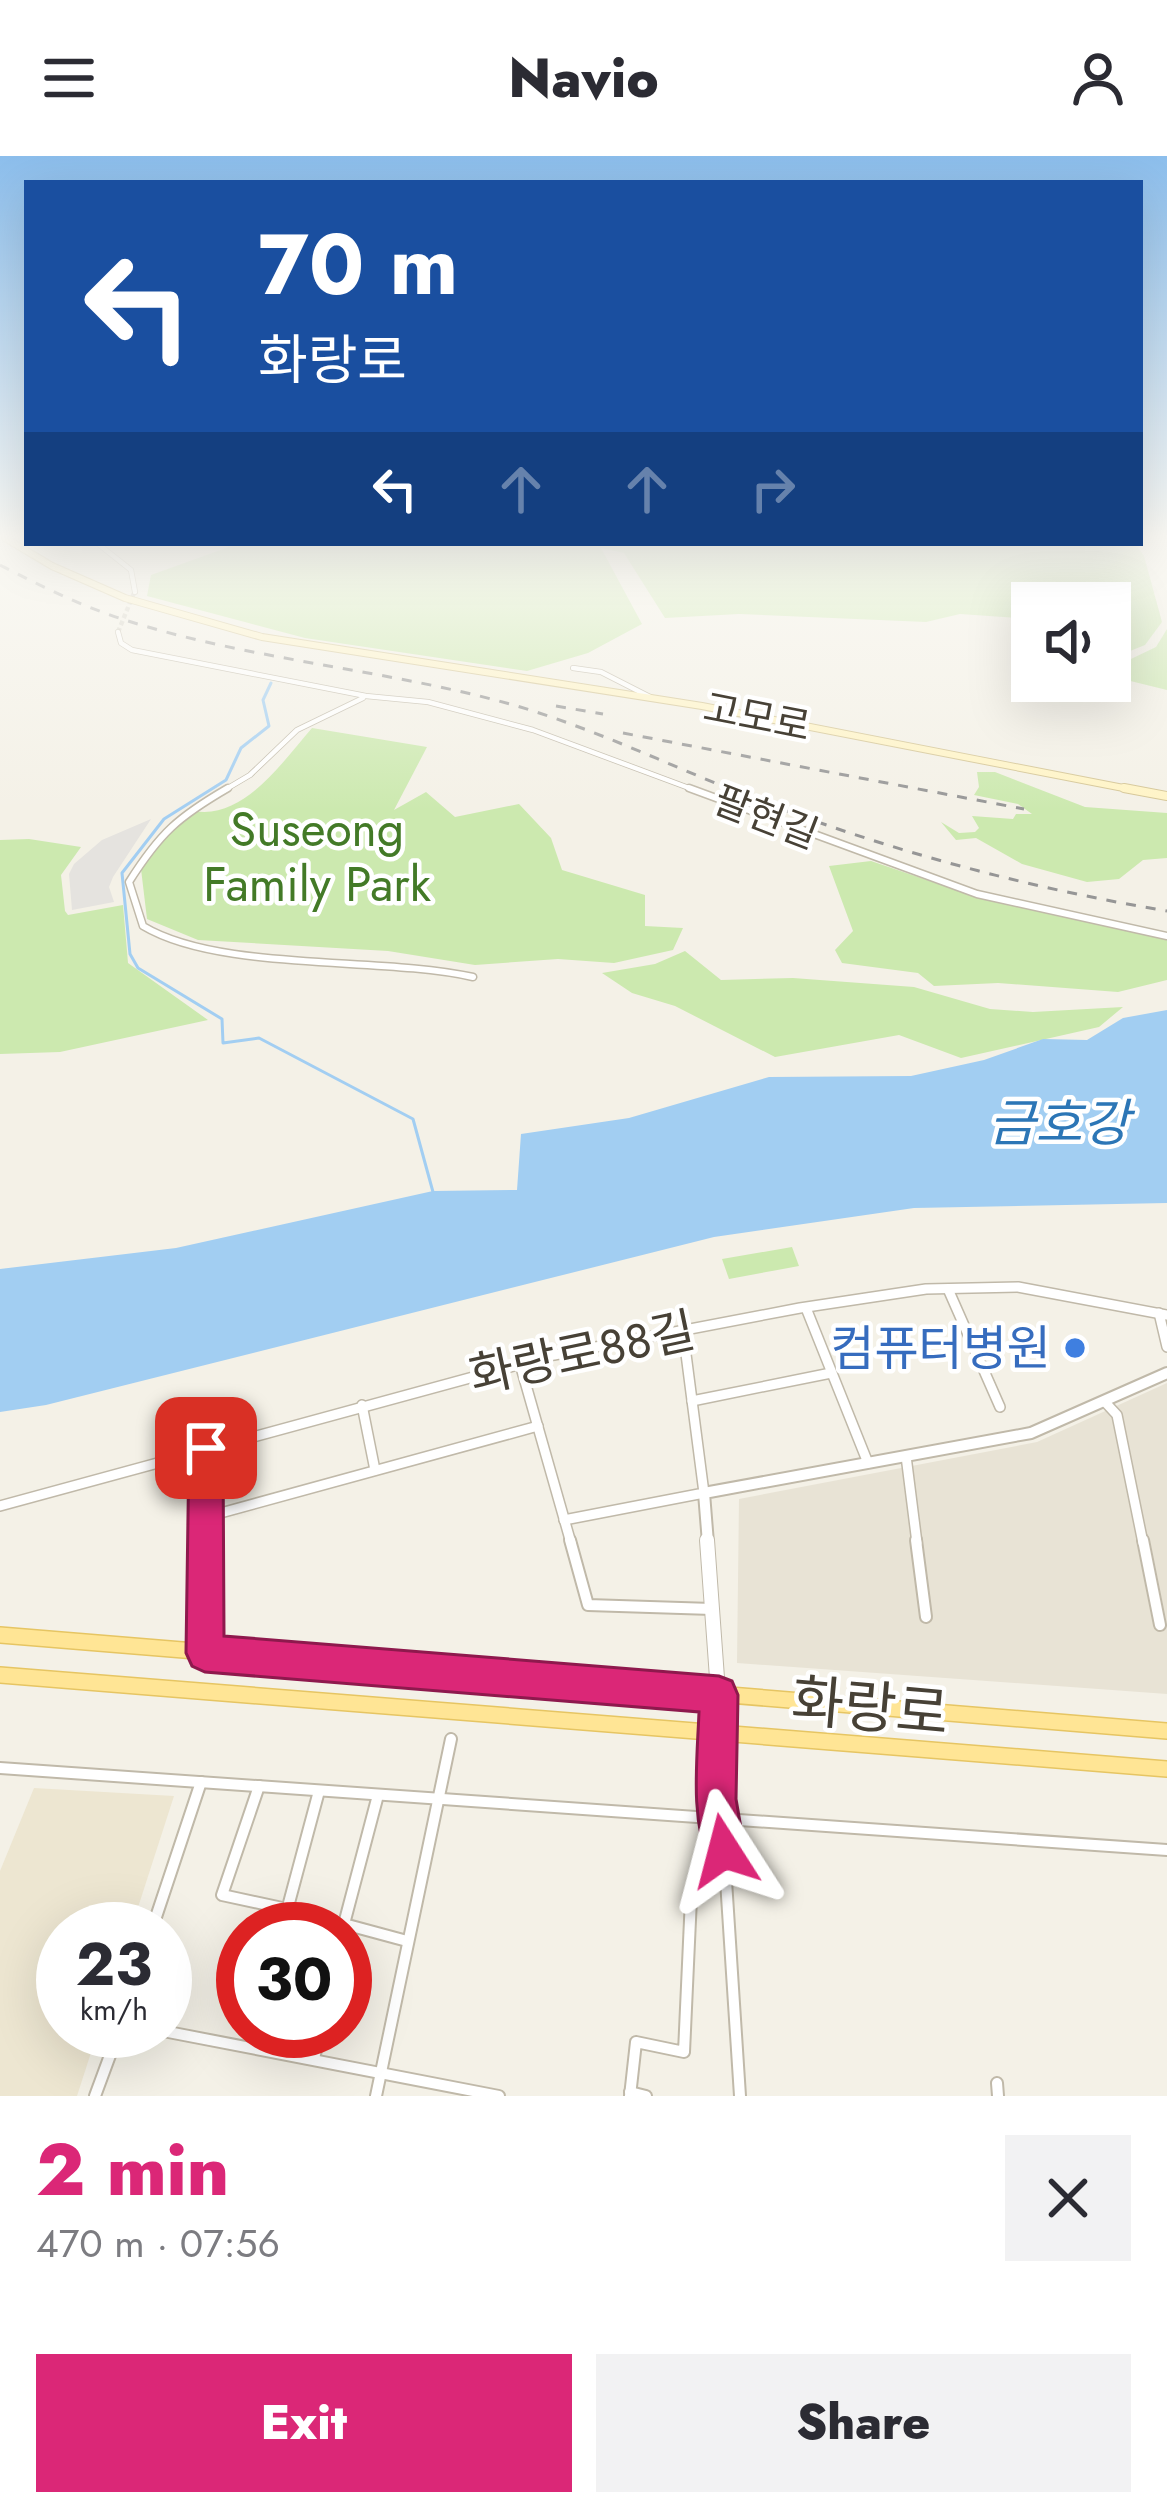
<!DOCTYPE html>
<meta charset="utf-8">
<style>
body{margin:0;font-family:Jost,"Noto Sans KR",sans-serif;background:#f2f2f3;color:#2b2b33;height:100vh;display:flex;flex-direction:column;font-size:45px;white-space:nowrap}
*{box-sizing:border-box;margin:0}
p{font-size:39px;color:#7c7c81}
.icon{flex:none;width:66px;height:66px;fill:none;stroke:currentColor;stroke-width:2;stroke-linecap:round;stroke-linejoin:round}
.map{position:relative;height:1940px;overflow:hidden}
.panel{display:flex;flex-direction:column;background:#fff;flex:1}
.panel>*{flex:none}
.banner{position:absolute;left:24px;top:24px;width:1119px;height:366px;border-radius:0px;box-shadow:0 12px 48px #0002;background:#1a4fa0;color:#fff;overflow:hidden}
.controls{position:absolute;left:1011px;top:426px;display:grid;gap:24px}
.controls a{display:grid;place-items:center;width:120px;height:120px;border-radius:0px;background:#fff;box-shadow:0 12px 48px #0002;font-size:60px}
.speed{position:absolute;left:36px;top:1746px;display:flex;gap:24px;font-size:60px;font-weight:700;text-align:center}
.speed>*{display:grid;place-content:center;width:156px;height:156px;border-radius:50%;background:#fff;box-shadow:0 12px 48px #0002;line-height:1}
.speed small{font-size:30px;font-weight:400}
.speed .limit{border:18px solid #d22;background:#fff;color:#111}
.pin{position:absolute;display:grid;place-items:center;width:102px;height:102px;color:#fff;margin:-51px;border-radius:24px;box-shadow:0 6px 18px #0006}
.me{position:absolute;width:132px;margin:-66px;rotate:351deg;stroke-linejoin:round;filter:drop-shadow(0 0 9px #0008)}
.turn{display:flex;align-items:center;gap:42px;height:252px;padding:0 36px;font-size:54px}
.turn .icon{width:156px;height:156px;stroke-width:2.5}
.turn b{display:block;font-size:84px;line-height:102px}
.lanes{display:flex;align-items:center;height:114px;padding:0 36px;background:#0003;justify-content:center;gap:60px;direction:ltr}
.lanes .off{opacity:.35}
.round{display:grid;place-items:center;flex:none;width:126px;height:126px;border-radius:0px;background:#f2f2f3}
.overview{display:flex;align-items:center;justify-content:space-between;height:204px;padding:0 36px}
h1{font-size:72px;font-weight:800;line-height:90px;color:#db2777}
.action{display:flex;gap:24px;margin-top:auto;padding:24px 36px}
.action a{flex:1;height:138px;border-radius:0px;background:#db2777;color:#fff;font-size:48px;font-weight:800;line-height:138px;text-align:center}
.action a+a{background:#f2f2f3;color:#2b2b33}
header{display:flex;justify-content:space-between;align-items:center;height:156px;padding:0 36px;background:#fff;font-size:54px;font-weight:800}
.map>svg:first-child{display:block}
.residential{fill:#e8e3d5}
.education{fill:#ede6d1}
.green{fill:#cce9af}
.parking{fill:#e5e3df}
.water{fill:#a2cef2}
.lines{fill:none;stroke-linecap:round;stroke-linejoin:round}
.stream{stroke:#a2cef2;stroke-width:3}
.minor-tunnel{stroke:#d1cec4;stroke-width:4.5;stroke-dasharray:4.5 3;stroke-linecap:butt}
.minor-far3-casing{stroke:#c0b9a9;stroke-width:6}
.minor-far2-casing{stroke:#c0b9a9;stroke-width:9}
.minor-far1-casing{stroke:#c0b9a9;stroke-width:12}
.minor-casing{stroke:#c0b9a9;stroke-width:14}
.tertiary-far1-casing{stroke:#c0b9a9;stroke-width:14}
.tertiary-casing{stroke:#c0b9a9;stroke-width:16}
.secondary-far1-casing{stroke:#d5c696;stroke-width:8}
.secondary-casing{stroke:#d5c696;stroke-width:10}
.primary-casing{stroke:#e6c563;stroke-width:18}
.minor-far3{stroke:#fff;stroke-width:4.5}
.minor-far2{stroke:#fff;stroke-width:6}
.minor-far1{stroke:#fff;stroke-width:9}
.minor{stroke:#fff;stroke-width:10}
.tertiary-far1{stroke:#fff;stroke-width:10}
.tertiary{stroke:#fff;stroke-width:14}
.secondary-far1{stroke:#fff4c6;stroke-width:6}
.secondary{stroke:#fff4c6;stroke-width:8}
.primary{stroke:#ffe595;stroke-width:15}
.rail{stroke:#969696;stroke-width:3;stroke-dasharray:10 10;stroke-linecap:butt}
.route{fill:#db2777;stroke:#8e194d;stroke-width:3}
.shop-dot{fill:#3f7fe0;stroke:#fff;stroke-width:4.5}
.labels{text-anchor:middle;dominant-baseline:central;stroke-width:9;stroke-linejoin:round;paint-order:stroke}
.far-street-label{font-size:39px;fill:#474136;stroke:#fff}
.park-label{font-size:48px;fill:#437a27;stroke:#fff}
.shop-label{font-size:48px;fill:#366cbe;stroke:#fff;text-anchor:end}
.street-label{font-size:48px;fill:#474136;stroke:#fff}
.water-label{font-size:51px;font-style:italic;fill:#2c76b6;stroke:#fff}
.near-street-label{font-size:57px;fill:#474136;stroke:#fff}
</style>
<header><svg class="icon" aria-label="menu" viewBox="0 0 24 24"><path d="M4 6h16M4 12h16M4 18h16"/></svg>Navio<svg class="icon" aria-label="person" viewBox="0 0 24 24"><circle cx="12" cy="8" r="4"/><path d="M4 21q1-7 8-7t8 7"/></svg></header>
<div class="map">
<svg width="1167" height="1940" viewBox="0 0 1167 1940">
<rect width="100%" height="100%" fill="#f4f1e7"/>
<!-- residential -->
<polygon class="residential" points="1167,1227 1167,1538 737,1507 739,1343 1037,1286"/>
<!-- education -->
<polygon class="education" points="34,1632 174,1640 131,1773 63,1773 63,1875 98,1875 77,1940 0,1940 0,1715"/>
<!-- green -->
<g class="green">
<polygon points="240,387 1135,387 1144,400 1162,466 1145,489 1110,503 1110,447 1032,447 1032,463 960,458 926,466 739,458 665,462 624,397 601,392 642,468 588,497 527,515 305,482 147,440 151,419"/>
<polygon points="1167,473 1167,534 1110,520 1110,513 1156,491"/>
<path d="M312,572L427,591L394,654L426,636L455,661L519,648L551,682L562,714L645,739V770L683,772L673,794L614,807L558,803L475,809L388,795L198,784L147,763L141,713L167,675L194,655C244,664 283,605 312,572Z"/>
<polygon points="977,616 995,616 1085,651 1167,657 1167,702 1143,704 1119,723 1087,726 1022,708 976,682 956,684 941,666 959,677 975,676 979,672 972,660 1013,663 1016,658 1032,658 1018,648 974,639 979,631"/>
<polygon points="29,683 81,691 61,719 65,755 68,759 123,749 128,807 208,864 60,896 0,898 0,684"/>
<polygon points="871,705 974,740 1167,783 1167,824 1118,836 998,827 934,830 918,817 842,807 835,794 853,775 829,710"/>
<polygon points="685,795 721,824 793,822 914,831 990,853 1033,856 1123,851 1099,871 961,902 899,879 775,901 675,850 632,837 602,817 655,808"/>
<polygon points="792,1091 799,1110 729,1123 722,1103"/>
</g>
<!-- parking -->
<polygon class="parking" points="151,663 113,721 109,731 114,746 72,754 69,718 74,708 102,684"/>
<!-- water -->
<polygon class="water" points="1167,854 1167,1047 914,1052 714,1081 46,1249 0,1256 0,1113 176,1092 433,1035 517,1034 521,978 629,962 769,921 911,920 984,904 1043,883 1087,884 1123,862"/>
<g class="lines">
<!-- stream -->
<polyline class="stream" points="271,527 263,544 269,570 241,592 226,624 164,663 122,717 130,798 138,812 222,863 223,887 259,882 413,963 433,1036"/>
<!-- minor-tunnel -->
<polyline class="minor-tunnel" points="118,476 134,437"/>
<defs>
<g id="minor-far3">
<polyline points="97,387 131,414 135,436"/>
<polyline points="118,476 121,487 132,494 366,540 428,546 533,574 697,635"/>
<polyline points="573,512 601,516 652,542"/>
<polyline points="223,635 250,619 297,574 363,542"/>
</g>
<g id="minor-far2">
<path d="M228,632C178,661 160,677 129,726L143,770C220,816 379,800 473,821"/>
<polyline points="689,632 977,738 1167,780"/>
</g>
<g id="minor-far1">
<polyline points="948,1133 1000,1251"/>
<polyline points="806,1152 868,1307"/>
<polyline points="1159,1157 1167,1191"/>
<polyline points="520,1208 571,1387"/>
<polyline points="692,1245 831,1217"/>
<polyline points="1105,1246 1117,1259 1143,1387"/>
<polyline points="362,1249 375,1314"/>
<polyline points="906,1300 917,1387"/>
<polyline points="0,1350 554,1199 800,1152 926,1133 1018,1131 1167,1159"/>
<polyline points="206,1361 538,1270"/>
<polyline points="564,1364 704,1337 683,1175"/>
<polyline points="206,1387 206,1292"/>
</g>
<g id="minor">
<polyline points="570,1384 588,1449 712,1453"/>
<polyline points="916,1384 926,1461"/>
<polyline points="1143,1384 1160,1469"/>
<polyline points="205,1495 206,1384"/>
<polyline points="720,1579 715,1643 722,1663 740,1940"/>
<polyline points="0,1612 1167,1694"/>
<polyline points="259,1630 222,1739 287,1753"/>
<polyline points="378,1639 344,1768 407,1785"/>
<polyline points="152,1773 201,1626"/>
<polyline points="282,1773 319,1635"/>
<polyline points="163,1875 499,1940"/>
<polyline points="314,1903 320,1875"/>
<polyline points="997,1927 998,1940"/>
<polyline points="630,1936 646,1940"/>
<polyline points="95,1940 119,1875"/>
<polyline points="376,1940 451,1583"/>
<polyline points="630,1940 636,1886 684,1896 691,1742"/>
</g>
<polyline id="tertiary-far1" points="708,1387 704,1337 1031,1277 1167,1217"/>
<polyline id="tertiary" points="707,1384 721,1577"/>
<polyline id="secondary-far1" points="5,382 52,410 125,442 262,481 702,550 1139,635"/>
<polyline id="secondary" points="1124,632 1167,640"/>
<g id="primary">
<polyline points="0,1479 1167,1575"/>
<polyline points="0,1519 1167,1613"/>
</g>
</defs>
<!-- minor-far3 casing -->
<use href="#minor-far3" class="minor-far3-casing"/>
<!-- minor-far2 casing -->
<use href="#minor-far2" class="minor-far2-casing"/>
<!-- minor-far1 casing -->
<use href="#minor-far1" class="minor-far1-casing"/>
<!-- minor casing -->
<use href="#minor" class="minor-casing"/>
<!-- tertiary-far1 casing -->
<use href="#tertiary-far1" class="tertiary-far1-casing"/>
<!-- tertiary casing -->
<use href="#tertiary" class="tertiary-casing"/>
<!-- secondary-far1 casing -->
<use href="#secondary-far1" class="secondary-far1-casing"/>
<!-- secondary casing -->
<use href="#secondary" class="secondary-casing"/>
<!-- primary casing -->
<use href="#primary" class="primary-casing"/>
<!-- minor-far3 -->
<use href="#minor-far3" class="minor-far3"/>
<!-- minor-far2 -->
<use href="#minor-far2" class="minor-far2"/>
<!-- minor-far1 -->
<use href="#minor-far1" class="minor-far1"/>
<!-- minor -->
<use href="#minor" class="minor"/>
<!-- tertiary-far1 -->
<use href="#tertiary-far1" class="tertiary-far1"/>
<!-- tertiary -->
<use href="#tertiary" class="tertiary"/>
<!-- secondary-far1 -->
<use href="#secondary-far1" class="secondary-far1"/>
<!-- secondary -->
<use href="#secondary" class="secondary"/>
<!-- primary -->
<use href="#primary" class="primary"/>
<!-- rail -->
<g class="rail">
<path d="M0,409C41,430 81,450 125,464C253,505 388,513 517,550C601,575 681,615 763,646C894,696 1029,732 1167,755"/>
<polyline points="556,550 603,558"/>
<polyline points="623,577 1024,653"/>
</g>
</g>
<!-- sky -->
<linearGradient id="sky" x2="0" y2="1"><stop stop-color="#8cbeec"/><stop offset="0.58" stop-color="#faf9f4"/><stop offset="1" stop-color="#faf9f4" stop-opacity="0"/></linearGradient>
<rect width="1167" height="654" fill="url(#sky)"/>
<!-- route -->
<path class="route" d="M206,1276L218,1281L223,1292L224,1480L719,1520L732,1525L738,1539L736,1643L745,1695L739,1710L724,1716L710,1710C690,1661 697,1607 699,1556L205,1516L192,1510L186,1497L189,1292L194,1281Z"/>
<!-- markers -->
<circle class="shop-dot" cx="1075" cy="1192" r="12"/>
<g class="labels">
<!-- far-street labels -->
<g class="far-street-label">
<text transform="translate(757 561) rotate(11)">고모로</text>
<text transform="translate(766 661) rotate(21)">팔현길</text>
</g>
<!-- park labels -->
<g class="park-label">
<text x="317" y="673">Suseong<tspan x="317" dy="55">Family Park</tspan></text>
</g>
<!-- shop labels -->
<g class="shop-label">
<text x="1051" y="1192">컴퓨터병원</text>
</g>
<!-- street labels -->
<g class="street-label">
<text transform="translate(582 1197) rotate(-12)">화랑로88길</text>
</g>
<!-- water labels -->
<g class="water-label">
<text x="1059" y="967">금호강</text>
</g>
<!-- near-street labels -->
<g class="near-street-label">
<text transform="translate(870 1551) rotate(5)">화랑로</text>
</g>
</g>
</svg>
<div class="controls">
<a><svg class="icon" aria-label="sound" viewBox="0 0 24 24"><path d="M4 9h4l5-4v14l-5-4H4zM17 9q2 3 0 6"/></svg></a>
</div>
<div class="speed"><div>23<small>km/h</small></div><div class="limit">30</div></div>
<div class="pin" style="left:206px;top:1292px;background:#d93025"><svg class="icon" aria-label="arrive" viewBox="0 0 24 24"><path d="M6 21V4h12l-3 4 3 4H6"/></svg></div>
<svg class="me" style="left:724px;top:1695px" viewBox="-20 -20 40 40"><path d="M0-17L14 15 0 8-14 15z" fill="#db2777" stroke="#fff" stroke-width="4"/></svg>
<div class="banner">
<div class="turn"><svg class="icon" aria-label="left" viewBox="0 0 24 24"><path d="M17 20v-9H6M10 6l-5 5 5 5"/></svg><div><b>70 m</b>화랑로</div></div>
<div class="lanes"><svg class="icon" aria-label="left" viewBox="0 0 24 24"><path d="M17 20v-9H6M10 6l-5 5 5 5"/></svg><svg class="icon off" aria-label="ahead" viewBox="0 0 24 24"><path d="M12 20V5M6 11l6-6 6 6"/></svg><svg class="icon off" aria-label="ahead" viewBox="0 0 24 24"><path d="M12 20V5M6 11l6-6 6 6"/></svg><svg class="icon off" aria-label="right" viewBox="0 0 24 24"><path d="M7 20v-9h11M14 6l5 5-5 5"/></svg></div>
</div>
</div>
<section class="panel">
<div class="overview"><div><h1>2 min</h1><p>470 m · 07:56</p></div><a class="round"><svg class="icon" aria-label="close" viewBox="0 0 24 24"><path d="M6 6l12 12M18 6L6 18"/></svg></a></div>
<div class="action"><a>Exit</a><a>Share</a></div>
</section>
